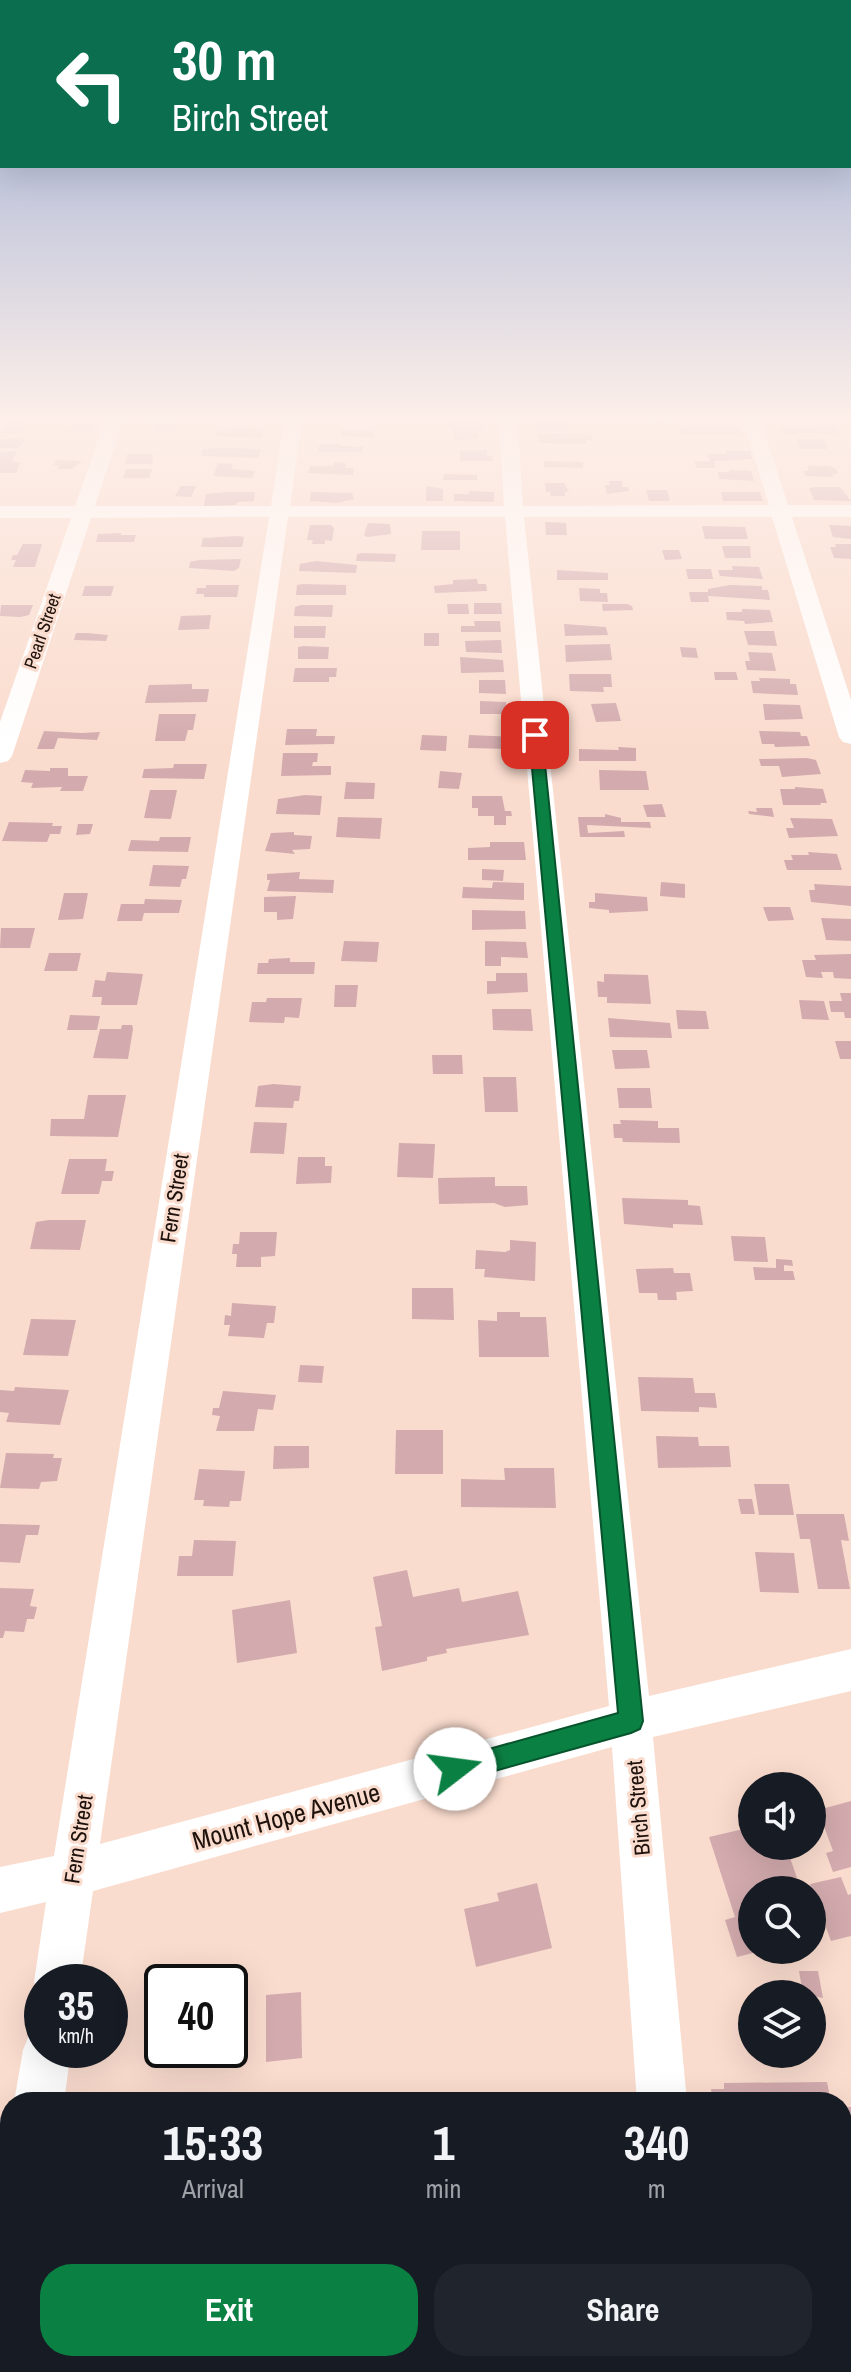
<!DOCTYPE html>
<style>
body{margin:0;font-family:"Archivo Narrow",sans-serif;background:#20242c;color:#f1f3f6;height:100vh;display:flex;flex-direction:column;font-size:30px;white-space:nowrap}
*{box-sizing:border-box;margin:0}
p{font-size:26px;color:#9ea1a6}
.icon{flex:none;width:44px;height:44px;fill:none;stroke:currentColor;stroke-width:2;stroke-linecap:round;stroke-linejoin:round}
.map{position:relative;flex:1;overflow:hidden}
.details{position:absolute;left:0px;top:2092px;width:852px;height:280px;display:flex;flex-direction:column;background:#171b24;border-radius:32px 32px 0 0;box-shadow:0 8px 32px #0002}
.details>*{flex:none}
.top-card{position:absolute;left:0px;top:0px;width:852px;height:168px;box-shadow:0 8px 32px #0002;background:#0b6e4f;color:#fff;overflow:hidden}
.tools{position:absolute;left:738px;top:1772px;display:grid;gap:16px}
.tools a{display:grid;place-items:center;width:88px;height:88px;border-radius:50%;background:#171b24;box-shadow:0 8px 32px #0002;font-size:40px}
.speed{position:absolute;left:24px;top:1964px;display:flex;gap:16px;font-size:40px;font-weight:700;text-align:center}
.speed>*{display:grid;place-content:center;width:104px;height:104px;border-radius:50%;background:#171b24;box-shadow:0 8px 32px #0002;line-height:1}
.speed small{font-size:20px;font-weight:400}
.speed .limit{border:4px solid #111;border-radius:12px;background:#fff;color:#111}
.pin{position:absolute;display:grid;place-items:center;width:68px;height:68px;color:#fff;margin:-34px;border-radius:16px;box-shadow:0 4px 12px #0006}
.me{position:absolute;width:88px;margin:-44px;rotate:75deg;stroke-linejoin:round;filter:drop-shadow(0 0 6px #0008)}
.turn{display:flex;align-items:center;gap:28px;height:168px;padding:0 40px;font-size:36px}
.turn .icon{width:104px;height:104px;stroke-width:2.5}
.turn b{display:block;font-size:56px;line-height:68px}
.eta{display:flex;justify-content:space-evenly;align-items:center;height:136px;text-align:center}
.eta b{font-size:48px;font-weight:700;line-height:56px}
.cta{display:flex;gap:16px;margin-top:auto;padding:16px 40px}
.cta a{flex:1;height:92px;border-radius:32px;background:#0b8043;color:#fff;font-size:32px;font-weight:700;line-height:92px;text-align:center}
.cta a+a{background:#20242c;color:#f1f3f6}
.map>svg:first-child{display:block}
.building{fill:#d3abae}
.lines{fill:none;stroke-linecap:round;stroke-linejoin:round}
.minor{fill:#fff;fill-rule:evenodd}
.route{fill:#0b8043;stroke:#07532c;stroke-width:2}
.labels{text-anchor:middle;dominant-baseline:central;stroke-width:6;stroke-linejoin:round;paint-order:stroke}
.far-street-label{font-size:18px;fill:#1f120d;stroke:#fadcce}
.street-label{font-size:22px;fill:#1f120d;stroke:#fadcce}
.near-street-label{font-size:26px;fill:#1f120d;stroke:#fadcce}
</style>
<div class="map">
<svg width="851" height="2372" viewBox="0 0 851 2372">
<rect width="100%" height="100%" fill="#fadcce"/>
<!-- building -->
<g class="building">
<polygon points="141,415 181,415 179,421 139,421"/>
<polygon points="452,415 494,415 495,419 452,419"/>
<polygon points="650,418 669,418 670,427 651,426"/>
<polygon points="8,419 28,419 23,433 2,433"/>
<polygon points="557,420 569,421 570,429 537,429 534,425 533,421"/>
<polygon points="448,421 485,421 485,429 478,429 478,439 454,440 453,428 448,428"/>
<polygon points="156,422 177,422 175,431 153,431"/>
<polygon points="819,422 833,422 839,434 784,434 781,426 822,428"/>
<polygon points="73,424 95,424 92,431 69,431"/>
<polygon points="701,425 739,426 741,434 680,434 678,427"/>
<polygon points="218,429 240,428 265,429 262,438 215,436"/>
<polygon points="342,429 375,429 374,437 342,436"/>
<polygon points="564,433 591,433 592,441 586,440 586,444 539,443 538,434"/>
<polygon points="10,438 22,438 26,439 18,448 0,448 0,440"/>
<polygon points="796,439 823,439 828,449 800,449"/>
<polygon points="320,444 340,444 342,446 363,447 362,452 318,452"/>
<polygon points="222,448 261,449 258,458 201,456 203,449"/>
<polygon points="487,450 487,456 493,456 493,461 460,461 460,451"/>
<polygon points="17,451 12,461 20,463 16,473 0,473 0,452"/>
<polygon points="726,451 750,451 752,459 714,461 715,468 696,468 695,461 710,462 708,454 726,454"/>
<polygon points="127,454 153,454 152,464 125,464"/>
<polygon points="56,460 82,461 72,469 57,469 59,465 53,465"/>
<polygon points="544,461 583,462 583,468 544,467"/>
<polygon points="334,462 346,463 345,468 354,468 353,475 308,473 310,466 333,466"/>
<polygon points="218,463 233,464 231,469 255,471 252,478 213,476"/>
<polygon points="807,466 829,466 836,469 838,474 832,474 834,477 806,476 803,471 809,471"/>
<polygon points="126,469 152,469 149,478 123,478"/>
<polygon points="729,470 751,471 754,481 719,479 718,472 729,472"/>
<polygon points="444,474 477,475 477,480 443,480"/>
<polygon points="609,481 622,481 622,487 628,487 629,491 607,494 605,485 610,485"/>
<polygon points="545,483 564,483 569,492 565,492 565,496 551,496 550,492 546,492"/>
<polygon points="181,486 196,486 191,497 175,496"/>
<polygon points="426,486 443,489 443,501 426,501"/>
<polygon points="816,487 840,487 851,501 814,500 809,488"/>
<polygon points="646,490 667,490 670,501 649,501"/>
<polygon points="469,491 494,492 494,502 454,501 454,494 469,494"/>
<polygon points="228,492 255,492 254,501 237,502 236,505 204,506 206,494"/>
<polygon points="311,492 352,493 354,499 337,503 310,501"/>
<polygon points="721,492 760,492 763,501 723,501"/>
<polygon points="545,522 566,523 567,535 546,535"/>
<polygon points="368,523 390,524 391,534 367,537 364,535"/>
<polygon points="310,525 331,525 334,528 332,541 325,540 325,544 312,544 313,540 307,540"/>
<polygon points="829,525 851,526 851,539 833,537"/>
<polygon points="702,526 745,527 748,539 705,539"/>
<polygon points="422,531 460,531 460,550 421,550"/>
<polygon points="121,533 121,535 136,535 134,542 96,542 98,534"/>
<polygon points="238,536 244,537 242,547 201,547 203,538"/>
<polygon points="23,544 42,544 35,567 13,567 16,560 11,560 13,555 17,555"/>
<polygon points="835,544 851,544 851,559 834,558 830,547 836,547"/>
<polygon points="722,546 750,546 751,558 725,558"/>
<polygon points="662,550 679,550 682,559 665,560"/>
<polygon points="362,553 396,554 395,562 356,561 357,554"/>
<polygon points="241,559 239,568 234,571 189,568 190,562 199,560"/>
<polygon points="316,561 357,565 356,573 299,571 300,564"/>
<polygon points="732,566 759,567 763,579 720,576 718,570 733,570"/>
<polygon points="686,569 711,569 713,579 688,579"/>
<polygon points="557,570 608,573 608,580 557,580"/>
<polygon points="477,579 478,584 486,584 487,591 435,593 434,586 453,584 453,580"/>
<polygon points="303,584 346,585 346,595 296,595 297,585"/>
<polygon points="206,585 239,585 237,597 204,597 204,594 196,594 197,588 206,588"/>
<polygon points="730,585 762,586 762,590 768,590 770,600 708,596 709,602 691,602 689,592 708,592 708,589"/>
<polygon points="85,586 114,586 111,596 82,596"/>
<polygon points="579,588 600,589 600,593 607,593 608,602 580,601"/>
<polygon points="474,603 501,603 502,614 474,614"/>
<polygon points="447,604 468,604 469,614 448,614"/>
<polygon points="602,604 627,604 632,606 633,610 603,611"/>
<polygon points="1,605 33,605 29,615 20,617 0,616"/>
<polygon points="301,605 333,605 332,617 294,616 295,607"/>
<polygon points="742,609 770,610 773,622 745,624 744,621 727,620 726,612 742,612"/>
<polygon points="211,615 209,629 178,630 181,616"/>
<polygon points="474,621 500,621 501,632 461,632 461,626 475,626"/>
<polygon points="564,624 606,627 608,635 565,636"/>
<polygon points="294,626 326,626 325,638 294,638"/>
<polygon points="744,631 774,631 777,646 748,645"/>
<polygon points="76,633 87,633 108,635 106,641 74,640"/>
<rect x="424" y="633" width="15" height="13"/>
<polygon points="501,640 502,653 466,652 465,641"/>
<polygon points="610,644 612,660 566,662 565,645"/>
<polygon points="303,646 329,647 328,659 298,659 298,647"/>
<polygon points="680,647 696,648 698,658 682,657"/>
<polygon points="748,652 772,653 776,671 747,670 745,661 750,661"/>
<polygon points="460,657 503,660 504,672 461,673"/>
<polygon points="295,668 337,668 336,677 329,677 329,682 293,682"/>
<polygon points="714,672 736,672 738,680 715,680"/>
<polygon points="569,674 611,674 612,687 603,687 604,692 570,691"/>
<polygon points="759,678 790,679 790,684 796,684 798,695 753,693 751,681 760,681"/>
<polygon points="479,680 505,680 506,694 479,693"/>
<polygon points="192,684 192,689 209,689 207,702 145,703 149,685"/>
<polygon points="480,701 506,702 507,714 480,714"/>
<polygon points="616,703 621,721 596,722 591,704"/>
<polygon points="763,704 800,705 803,719 765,720"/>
<polygon points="159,714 196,714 193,730 188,730 185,741 155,741"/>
<polygon points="287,729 317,729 316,736 335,736 334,744 285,745"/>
<polygon points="44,731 82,733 100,732 97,740 58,738 54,749 37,749"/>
<polygon points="759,731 800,732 801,736 807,736 810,746 775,747 774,744 762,744"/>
<polygon points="422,735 447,736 446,751 420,750"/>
<polygon points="469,735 515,737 514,749 468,748"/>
<polygon points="618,747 636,748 636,761 579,761 579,749 619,750"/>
<polygon points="283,753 318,753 317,762 313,762 312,766 331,766 331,775 281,776"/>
<polygon points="807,758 816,760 821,774 782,777 779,766 761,766 759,759"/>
<polygon points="174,764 207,764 204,779 142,778 144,769 173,768"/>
<polygon points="50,768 68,768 68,776 88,776 83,791 60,791 62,787 31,788 33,783 21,782 25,770 50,771"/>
<polygon points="599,770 646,771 649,790 600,790"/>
<polygon points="440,771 462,773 459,789 438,788"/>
<polygon points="346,782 375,783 374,799 344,799"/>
<polygon points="795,787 823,789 827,803 820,803 821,805 783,805 780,789 795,789"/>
<polygon points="150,790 177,790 171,819 144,818"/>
<polygon points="305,795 322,796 320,815 276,814 278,799"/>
<polygon points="472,796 502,796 505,811 511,811 512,816 506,816 506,825 494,825 494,816 478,816 478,808 472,808"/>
<polygon points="662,804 666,817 647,817 643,805"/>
<polygon points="756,808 772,808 774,817 749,814 748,811 757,812"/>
<polygon points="605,814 621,818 621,822 650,822 651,828 587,825 588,833 624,831 625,837 580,837 578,817 605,817"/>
<polygon points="338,817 382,818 380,839 336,837"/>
<polygon points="790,818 832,819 838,836 789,838 786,828 794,828"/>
<polygon points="9,822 53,823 52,826 62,826 60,834 50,834 47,842 2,841"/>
<polygon points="78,824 93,824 90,834 76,835"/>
<polygon points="294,832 294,835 312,836 310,849 292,850 295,854 265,851 271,833"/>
<polygon points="160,837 191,837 188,852 128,851 131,840 159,841"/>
<polygon points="490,842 524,842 526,860 468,860 468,848 490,847"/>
<polygon points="808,852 837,854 842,870 787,870 784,860 793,860 791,855 809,855"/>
<polygon points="153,865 189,866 186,879 182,879 180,887 149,886"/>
<polygon points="482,869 504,870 503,881 482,880"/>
<polygon points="300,872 299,879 334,880 333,893 267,891 270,880 267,880 267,874"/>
<polygon points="493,882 524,883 524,900 462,898 463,887 492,888"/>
<polygon points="661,882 685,884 685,898 660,896"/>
<polygon points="814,884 851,886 851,906 811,902 809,890 815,890"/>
<polygon points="64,893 88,893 83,919 58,920"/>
<polygon points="595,893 647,897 648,911 609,913 609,910 589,908 589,902 595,902"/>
<polygon points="296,896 293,919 277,920 277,912 264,912 264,897"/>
<polygon points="145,899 182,900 179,913 144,913 142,921 117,921 121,904 144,904"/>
<polygon points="763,907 790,907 794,920 768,921"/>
<polygon points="472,910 525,911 526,929 472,930"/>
<polygon points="821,918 851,919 851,941 826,940"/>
<polygon points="1,928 35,928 30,948 0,948"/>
<polygon points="344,941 379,942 377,962 341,961"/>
<polygon points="485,941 526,942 528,958 501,957 501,966 485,966"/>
<polygon points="49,953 81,953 77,971 44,971"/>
<polygon points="851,954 851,979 834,978 833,972 821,972 823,978 806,977 802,960 816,960 814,955"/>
<polygon points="290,958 290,962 315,962 314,974 257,974 258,963 268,963 269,959"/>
<polygon points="107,972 143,974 137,1005 101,1005 102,997 92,997 95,980 105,981"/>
<polygon points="496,973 527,973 528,992 487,994 487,981 496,981"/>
<polygon points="604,974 648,975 651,1004 607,1003 607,997 598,997 597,981 604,982"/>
<polygon points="335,985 358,985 356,1007 334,1007"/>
<polygon points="840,993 851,993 851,1018 845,1018 844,1012 831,1012 829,1001 842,1001"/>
<polygon points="267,998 302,998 299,1018 285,1017 284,1023 249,1022 252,1002 266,1002"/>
<polygon points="799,1000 824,1001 829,1020 802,1019"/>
<polygon points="492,1009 531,1009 533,1031 493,1030"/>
<polygon points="676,1010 706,1011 709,1029 678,1029"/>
<polygon points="70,1015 100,1016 97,1030 67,1030"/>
<polygon points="608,1018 670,1023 672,1038 610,1037"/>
<polygon points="122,1025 132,1025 133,1029 128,1059 93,1058 100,1029 121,1029"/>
<polygon points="835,1041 851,1041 851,1059 840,1059"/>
<polygon points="612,1050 647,1050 650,1068 615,1069"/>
<polygon points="432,1055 462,1055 463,1074 433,1074"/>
<polygon points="483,1077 516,1077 518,1112 485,1112"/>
<polygon points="273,1084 301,1086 299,1101 294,1101 293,1108 255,1107 258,1086"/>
<polygon points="617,1088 650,1088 652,1108 619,1108"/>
<polygon points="88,1095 126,1095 118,1137 50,1136 51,1119 84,1119"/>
<polygon points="620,1120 658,1121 658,1128 679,1128 680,1143 623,1142 622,1138 614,1138 613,1124 621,1124"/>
<polygon points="254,1122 287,1123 284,1154 250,1153"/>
<polygon points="399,1143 435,1144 433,1178 397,1177"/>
<polygon points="298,1157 325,1157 325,1166 332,1166 331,1183 296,1184"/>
<polygon points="69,1159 107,1159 105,1171 114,1171 112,1181 102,1181 99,1194 61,1194"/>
<polygon points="495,1177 495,1186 527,1186 528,1205 505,1207 494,1203 439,1204 438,1178"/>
<polygon points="622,1198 688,1200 688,1205 700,1206 703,1225 673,1224 673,1228 624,1224"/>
<polygon points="49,1220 86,1220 80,1250 30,1249 36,1222"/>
<polygon points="240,1232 277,1232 275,1256 261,1257 261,1267 236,1267 237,1254 232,1254 233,1244 239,1244"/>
<polygon points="731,1236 765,1237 768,1262 734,1261"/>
<polygon points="510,1240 536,1242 535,1281 484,1277 485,1269 475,1269 476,1250 505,1252 510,1250"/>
<polygon points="776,1259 792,1260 793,1266 784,1265 784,1271 793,1271 795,1280 755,1280 753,1267 776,1268"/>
<polygon points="673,1268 674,1273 690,1273 693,1291 676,1292 677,1300 658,1300 657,1293 639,1293 636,1269"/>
<polygon points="412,1288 453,1288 454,1320 412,1319"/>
<polygon points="232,1303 276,1306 274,1323 267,1323 264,1338 228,1336 230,1325 224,1325 225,1315 231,1316"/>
<polygon points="497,1312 520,1312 520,1317 546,1317 549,1357 479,1357 478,1320 497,1321"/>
<polygon points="31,1319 76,1320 68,1356 23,1355"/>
<polygon points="300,1365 324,1366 322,1383 298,1382"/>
<polygon points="638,1377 693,1378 695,1393 715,1393 717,1408 699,1407 699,1412 641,1411"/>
<polygon points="15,1387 69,1390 60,1425 6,1422 9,1413 0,1412 0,1390 14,1391"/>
<polygon points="223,1391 276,1395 273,1410 258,1409 254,1431 216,1431 220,1416 212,1415 213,1408 219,1408"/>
<polygon points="396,1430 443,1430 443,1474 395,1474"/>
<polygon points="656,1436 698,1437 699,1446 729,1446 731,1467 658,1468"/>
<polygon points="274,1446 309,1446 309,1468 273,1469"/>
<polygon points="6,1453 54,1454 53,1458 62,1458 57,1481 41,1482 39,1489 0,1488"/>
<polygon points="504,1468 554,1468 556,1508 461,1507 461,1479 505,1480"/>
<polygon points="199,1469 245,1471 241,1501 230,1501 229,1507 203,1506 204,1500 194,1500"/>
<polygon points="754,1484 789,1484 794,1515 759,1515"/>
<polygon points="738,1499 752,1499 755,1514 741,1514"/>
<polygon points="796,1514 844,1514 849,1541 841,1540 850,1589 818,1589 810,1539 800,1539"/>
<polygon points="0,1524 40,1525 38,1535 26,1535 20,1563 0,1562"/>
<polygon points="194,1540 236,1541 233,1576 177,1576 179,1556 192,1556"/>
<polygon points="755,1552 794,1553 799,1593 760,1592"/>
<polygon points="407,1570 413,1597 459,1588 462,1602 518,1591 529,1635 446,1649 447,1653 427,1657 427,1661 382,1671 375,1627 382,1626 373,1577"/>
<polygon points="0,1588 34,1589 30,1606 37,1607 34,1619 27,1619 24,1632 5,1631 3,1638 0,1638"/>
<polygon points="290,1600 297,1653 237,1663 232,1610"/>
<polygon points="851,1801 851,1867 833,1872 826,1853 833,1851 818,1810"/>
<polygon points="752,1827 752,1846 786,1846 797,1878 765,1886 767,1890 752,1890 752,1950 761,1951 737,1957 725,1920 735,1917 709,1837"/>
<polygon points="841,1877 848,1895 851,1894 851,1936 831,1941 810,1884"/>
<polygon points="537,1883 552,1948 476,1967 464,1909 499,1901 497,1893"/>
<polygon points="799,1971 818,1971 823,1998 803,1994"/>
<polygon points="301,1992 302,2058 266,2062 266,1995"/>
<polygon points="827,2082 831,2102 713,2102 711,2089 724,2089 724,2083"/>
<rect x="842" y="2107" width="9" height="36"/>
<polygon points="842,2263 848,2263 851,2284 851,2372 793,2372 792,2362 842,2362"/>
<polygon points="176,2362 213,2363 285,2362 285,2372 175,2372"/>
<polygon points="505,2362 583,2362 583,2372 504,2372"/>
</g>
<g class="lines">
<!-- minor -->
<g class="minor">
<path d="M107,415H125L95,506H271L285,415H303L290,506H504L499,415H517L523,506L769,505L741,415H759L788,505H851V517H792L851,700V744L843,742L839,737L772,517H524L649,1696L851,1649V1691L653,1737L687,2102H637L612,1747L93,1891L80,1982H42V1999L34,1982L46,1902L0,1913V1867L54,1856L269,517L91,518L12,756L8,761L0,763V722L71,518H0V506H75ZM288,517H505L609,1706L100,1844Z"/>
<polygon points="42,2028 42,2050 71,2050 64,2102 14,2102 23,2050 30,2033"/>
<polygon points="10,2275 10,2362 28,2362 26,2372 0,2372 0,2279"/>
<polygon points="655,2362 709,2362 710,2372 656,2372"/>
</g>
</g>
<!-- sky -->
<linearGradient id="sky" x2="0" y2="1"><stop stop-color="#97a9d2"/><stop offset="0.56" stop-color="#fdefe9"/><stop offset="1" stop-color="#fdefe9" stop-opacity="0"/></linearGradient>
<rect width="851" height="747" fill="url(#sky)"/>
<!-- route -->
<polygon class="route" points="535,731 542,735 643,1721 640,1729 631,1733 455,1782 446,1778 443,1769 446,1761 618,1713 529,735"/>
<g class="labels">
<!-- far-street labels -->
<g class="far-street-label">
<text transform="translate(42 631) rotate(-71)">Pearl Street</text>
</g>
<!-- street labels -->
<g class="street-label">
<text transform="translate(174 1198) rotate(-81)">Fern Street</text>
<text transform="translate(638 1808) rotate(-95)">Birch Street</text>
<text transform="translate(78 1839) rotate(-81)">Fern Street</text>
</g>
<!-- near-street labels -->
<g class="near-street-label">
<text transform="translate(286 1816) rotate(-15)">Mount Hope Avenue</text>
</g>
</g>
</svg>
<div class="tools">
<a><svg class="icon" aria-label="sound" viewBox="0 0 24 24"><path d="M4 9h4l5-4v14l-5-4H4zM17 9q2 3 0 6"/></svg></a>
<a><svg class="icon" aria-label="search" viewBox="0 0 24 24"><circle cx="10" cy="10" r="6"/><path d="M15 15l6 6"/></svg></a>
<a><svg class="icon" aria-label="layers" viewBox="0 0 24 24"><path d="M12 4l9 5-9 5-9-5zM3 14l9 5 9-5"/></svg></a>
</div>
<div class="speed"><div>35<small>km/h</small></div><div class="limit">40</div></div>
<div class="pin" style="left:535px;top:735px;background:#d93025"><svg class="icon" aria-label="arrive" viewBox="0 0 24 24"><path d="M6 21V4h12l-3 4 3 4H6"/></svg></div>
<svg class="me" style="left:455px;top:1769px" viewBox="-20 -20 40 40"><circle r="19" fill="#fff"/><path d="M0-13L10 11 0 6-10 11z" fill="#0b8043"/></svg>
<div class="top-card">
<div class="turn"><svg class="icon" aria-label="left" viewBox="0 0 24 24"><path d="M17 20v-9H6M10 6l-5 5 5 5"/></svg><div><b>30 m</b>Birch Street</div></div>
</div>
<section class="details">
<div class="eta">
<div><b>15:33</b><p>Arrival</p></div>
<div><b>1</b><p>min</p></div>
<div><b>340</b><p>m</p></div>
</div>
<div class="cta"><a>Exit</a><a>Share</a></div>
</section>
</div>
